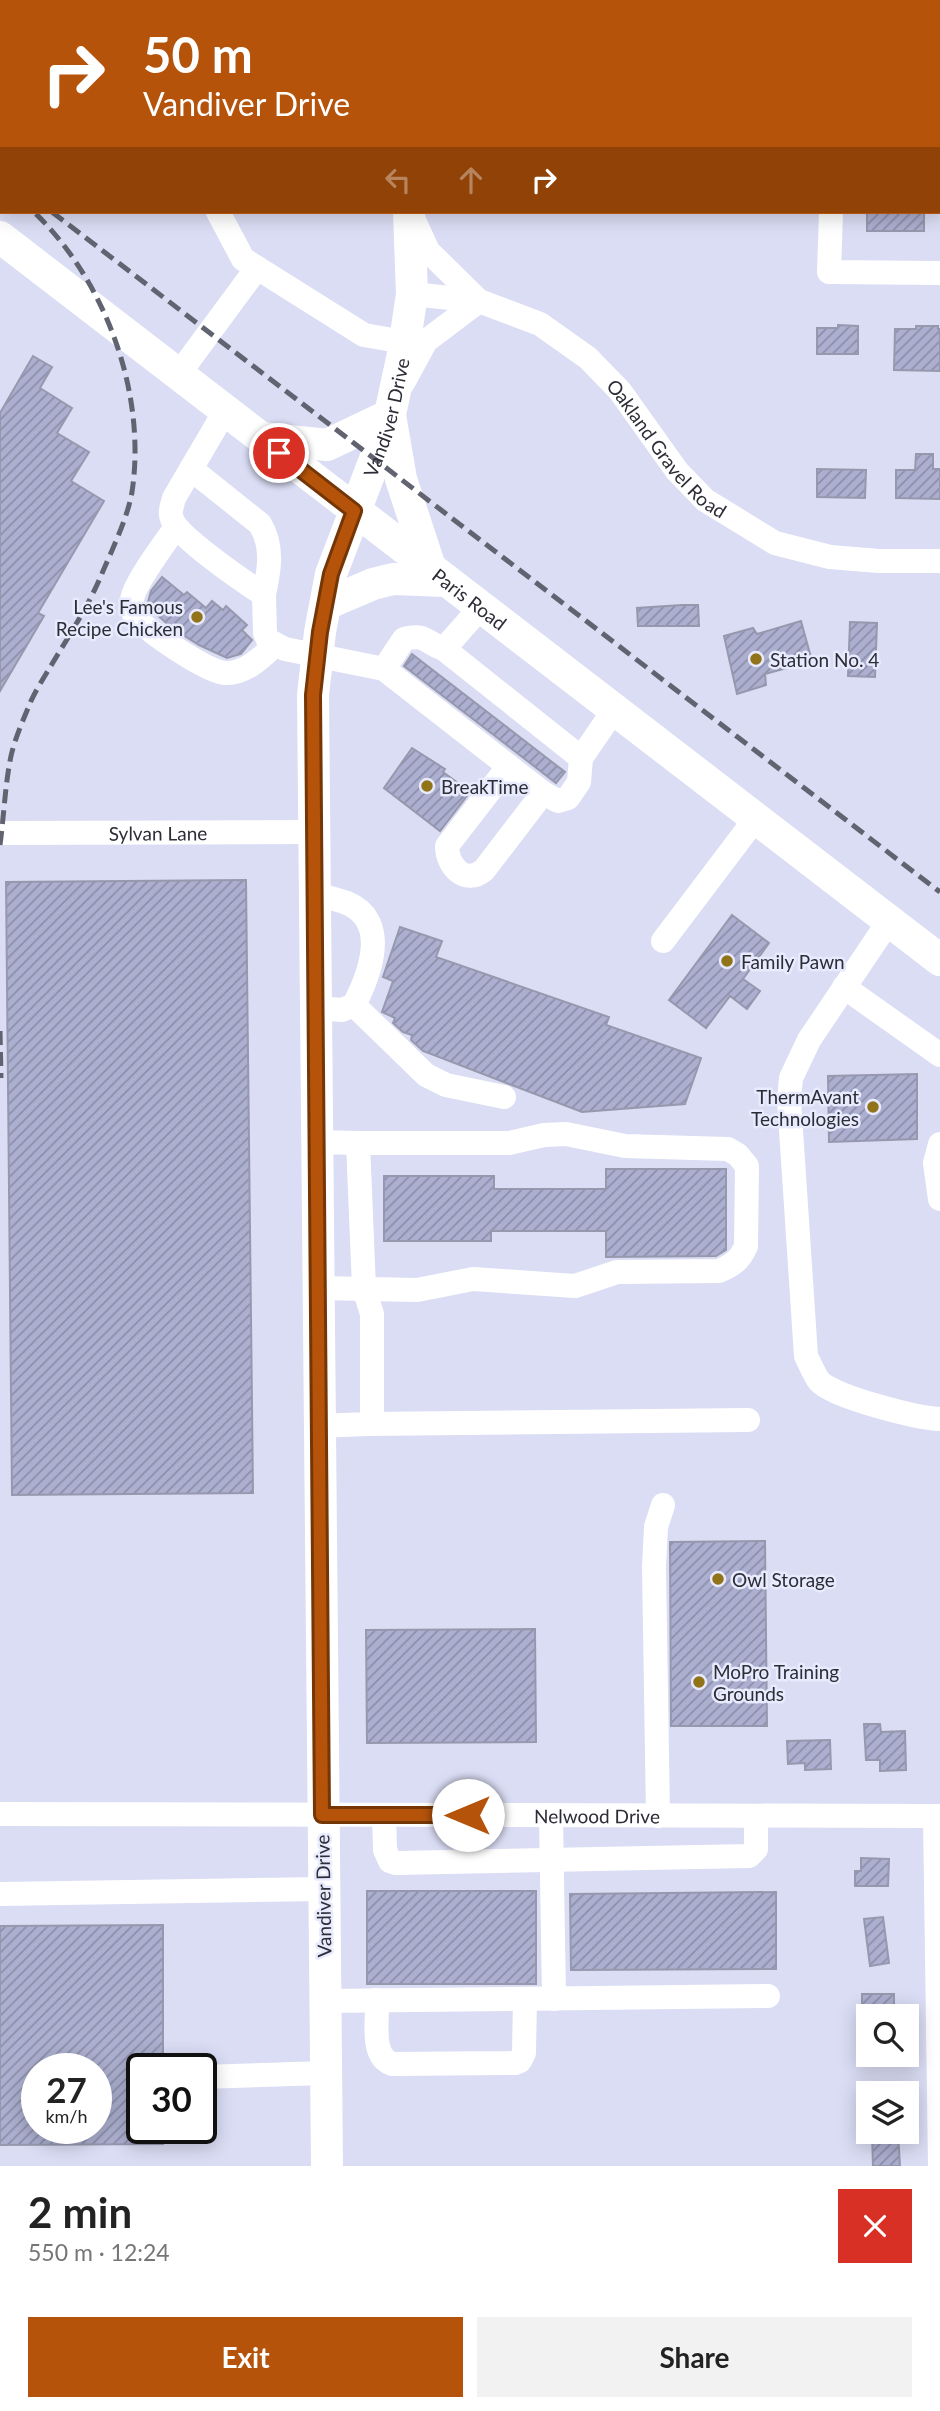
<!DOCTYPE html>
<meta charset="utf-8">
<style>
body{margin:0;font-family:Lato,sans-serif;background:#f2f2f2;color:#222;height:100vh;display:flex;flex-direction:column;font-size:26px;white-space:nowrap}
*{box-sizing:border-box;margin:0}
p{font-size:23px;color:#767676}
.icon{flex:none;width:38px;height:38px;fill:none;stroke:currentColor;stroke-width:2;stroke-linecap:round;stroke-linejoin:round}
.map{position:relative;height:2166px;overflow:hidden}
.drawer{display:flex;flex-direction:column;background:#fff;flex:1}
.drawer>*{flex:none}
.hud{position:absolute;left:0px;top:0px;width:942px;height:214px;box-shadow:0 4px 18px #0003;background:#b45309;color:#fff;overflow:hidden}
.controls{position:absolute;left:856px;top:2004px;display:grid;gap:14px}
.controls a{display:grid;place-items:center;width:63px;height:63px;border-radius:0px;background:#fff;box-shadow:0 4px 18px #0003;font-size:35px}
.speed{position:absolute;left:21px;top:2053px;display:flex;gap:14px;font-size:35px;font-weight:700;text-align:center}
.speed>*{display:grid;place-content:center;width:91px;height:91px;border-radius:50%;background:#fff;box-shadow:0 4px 18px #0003;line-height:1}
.speed small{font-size:18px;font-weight:400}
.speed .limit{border:4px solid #111;border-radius:10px;background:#fff;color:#111}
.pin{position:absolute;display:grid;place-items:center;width:60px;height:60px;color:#fff;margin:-30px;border:4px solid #fff;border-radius:50%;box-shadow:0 2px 7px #0007}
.me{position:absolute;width:77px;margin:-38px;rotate:270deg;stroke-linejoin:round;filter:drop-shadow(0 0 5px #0008)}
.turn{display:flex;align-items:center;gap:24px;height:147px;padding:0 28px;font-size:32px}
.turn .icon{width:91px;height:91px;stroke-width:2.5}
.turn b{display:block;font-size:49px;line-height:60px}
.lanes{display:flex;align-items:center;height:66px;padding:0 28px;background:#0003;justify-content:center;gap:35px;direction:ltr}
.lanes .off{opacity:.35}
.round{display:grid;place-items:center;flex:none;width:74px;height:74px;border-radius:0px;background:#f2f2f2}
.overview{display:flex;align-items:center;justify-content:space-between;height:119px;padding:0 28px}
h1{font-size:42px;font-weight:700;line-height:52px}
.action{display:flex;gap:14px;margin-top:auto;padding:14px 28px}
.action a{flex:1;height:80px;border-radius:0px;background:#b45309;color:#fff;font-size:28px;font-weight:700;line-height:80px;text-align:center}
.action a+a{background:#f2f2f2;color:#222}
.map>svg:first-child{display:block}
.built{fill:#cdd1ee}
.building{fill:url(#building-hatch);stroke:#9699ae;stroke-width:2;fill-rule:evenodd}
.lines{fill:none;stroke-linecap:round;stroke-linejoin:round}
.minor{stroke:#fff;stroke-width:24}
.major{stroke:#fff;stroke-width:32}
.rail{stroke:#616370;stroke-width:5;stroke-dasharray:14 7;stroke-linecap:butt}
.route-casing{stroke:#753606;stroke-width:18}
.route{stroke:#b45309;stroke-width:12}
.poi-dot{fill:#917319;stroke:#e8eafd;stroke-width:2.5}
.labels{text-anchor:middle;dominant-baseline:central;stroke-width:5;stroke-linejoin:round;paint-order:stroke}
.street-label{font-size:19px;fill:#2c2d36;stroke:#e8eafd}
.poi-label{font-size:19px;fill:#2c2d36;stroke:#e8eafd;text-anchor:start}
</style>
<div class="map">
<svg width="940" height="2166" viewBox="0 0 940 2166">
<defs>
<pattern id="building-hatch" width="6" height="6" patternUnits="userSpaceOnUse" patternTransform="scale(1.75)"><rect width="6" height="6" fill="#acafcf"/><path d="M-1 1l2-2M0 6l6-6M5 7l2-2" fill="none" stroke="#8c8fa9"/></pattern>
</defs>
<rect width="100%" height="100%" fill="#daddf4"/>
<!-- built -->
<polygon class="built" points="0,0 75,0 77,2 2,2 2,125 0,124"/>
<!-- building -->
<g class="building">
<rect x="867" y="212" width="57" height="19"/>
<polygon points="838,325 858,326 858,354 817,354 817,328 838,328"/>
<polygon points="916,326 938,326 938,329 940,329 940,371 894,370 895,329 916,329"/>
<polygon points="33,356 52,367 40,388 72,408 57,433 89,452 71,481 104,501 38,613 44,616 0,691 0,413"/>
<polygon points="916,454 933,454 933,469 940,469 940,499 896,498 896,470 915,470"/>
<polygon points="817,469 866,470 865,498 817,497"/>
<polygon points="162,577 184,595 187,592 206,608 212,601 223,610 226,606 247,625 242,630 252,640 241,654 227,658 199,645 172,628 147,606 151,591"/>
<polygon points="682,605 698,605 699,626 638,626 637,608"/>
<polygon points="801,621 812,661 765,674 766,685 737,694 724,636 753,628 757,634"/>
<polygon points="850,622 877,623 875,677 848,676"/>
<polygon points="412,654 565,772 556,783 404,666"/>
<polygon points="412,748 445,769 443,772 470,792 440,831 384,788"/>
<polygon points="246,880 253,1493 12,1495 6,882"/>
<polygon points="732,915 769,943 743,979 760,991 747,1009 730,996 706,1028 669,1000"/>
<polygon points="400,927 442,941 436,957 609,1017 606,1025 701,1058 685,1104 582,1112 423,1051 411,1040 412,1035 403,1032 393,1023 395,1018 382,1012 393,981 383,977"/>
<polygon points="917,1074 917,1139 829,1142 828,1076"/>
<polygon points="606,1169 726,1169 726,1250 716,1256 606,1257 606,1231 491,1231 491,1241 384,1241 384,1176 494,1176 494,1189 606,1189"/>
<polygon points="765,1541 767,1726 671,1726 670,1542"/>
<polygon points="535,1629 536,1742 367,1743 366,1630"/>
<polygon points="864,1724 880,1724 881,1732 905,1731 906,1770 880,1771 880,1760 866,1760"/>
<polygon points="830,1740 831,1769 805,1770 805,1763 788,1764 787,1741"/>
<polygon points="861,1858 889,1859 888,1886 855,1886 855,1871 861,1871"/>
<rect x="367" y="1891" width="169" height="93"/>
<polygon points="776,1892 776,1969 571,1970 570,1894"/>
<polygon points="883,1917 889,1963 870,1966 864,1919"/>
<path d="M163,1925V2068H142V2128H163V2144L0,2145V1926ZM37,2068H96V2128H37Z"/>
<rect x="862" y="1994" width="32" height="22"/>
<polygon points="898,2132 900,2166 873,2166 872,2133"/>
</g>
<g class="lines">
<!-- minor -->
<g class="minor">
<polyline points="168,0 170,2"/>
<polyline points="218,212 243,259 364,335 404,342"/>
<polyline points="831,212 829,272 940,273"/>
<polyline points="413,218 428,251 479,301"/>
<path id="s1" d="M412,294L479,301L540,324L588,358L620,391L677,471L705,500L775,543L830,557L879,561H940"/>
<polyline points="178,375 257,268"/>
<polyline points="403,383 426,341 479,301"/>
<path d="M225,411L174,498C172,506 169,512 172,519C178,537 246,583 264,595L265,633L268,640L285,649L384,669L543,793L558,801L568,798L579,782L581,758L614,710"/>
<path d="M191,469L260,524C274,547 269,571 264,595"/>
<path d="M176,527C165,543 134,583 132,600C131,606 132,611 135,616C146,631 206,671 225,673C245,674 261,658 275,645"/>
<polyline points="444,649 581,758"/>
<path d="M384,669L404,639C425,633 426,643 444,649L481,607"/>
<path d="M508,767L447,846C447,866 465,886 484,870L543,793"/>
<path id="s2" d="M0,833L314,832"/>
<path d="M315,894C325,897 337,899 347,903C390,921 370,974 354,1005L342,1010L316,1008"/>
<path d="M889,921L809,1040L791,1078L789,1100L806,1356C810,1364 814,1374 819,1381C833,1397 917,1418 940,1419"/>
<polyline points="663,941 756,818"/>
<polyline points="844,987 940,1055"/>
<polyline points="354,1005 426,1075 446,1085 504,1097"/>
<polyline points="317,1142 358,1143 364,1288 372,1314 372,1416 367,1424 319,1426"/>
<polyline points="940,1144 935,1163 940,1199"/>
<path d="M318,1288L417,1290L473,1279L575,1286L617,1272L719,1271C733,1265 740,1260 746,1246L747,1166L738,1155L728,1149L625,1146L566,1134L544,1135L509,1143H358"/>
<polyline points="367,1424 748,1420"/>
<path id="s3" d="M0,1814L940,1816"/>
<polyline points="384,1815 385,1850 390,1861 396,1863 749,1856 756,1849 756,1816"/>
<polyline points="551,1815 554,1999"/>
<polyline points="658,1816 654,1567 656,1527 663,1505"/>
<polyline points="935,1816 940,2166"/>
<polyline points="0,1894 323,1889"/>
<path d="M377,2000C378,2020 370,2056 392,2064L515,2063L520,2061L524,2053L525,1999"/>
<polyline points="324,2001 768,1996"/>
<polyline points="201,2077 325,2073"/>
</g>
<!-- major -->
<g class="major">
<polyline points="314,0 315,2"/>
<path id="s4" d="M0,237L940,960"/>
<polyline points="262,438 327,445 390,415 401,479 430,567"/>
<polyline points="326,604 373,584 393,579 446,581"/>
<path id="s5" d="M327,2166L313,695L320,632L331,574L387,428L403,354L412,294L409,212"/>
</g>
<!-- rail -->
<g class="rail">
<polyline points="0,179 2,181"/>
<polyline points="52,212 940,892"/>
<path d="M0,845C4,815 5,785 11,756C15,738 24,718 31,701C36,690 43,679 49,669C68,637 89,606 103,571C113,548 128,516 132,492C147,393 105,280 34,212"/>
<polyline points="0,1031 1,1078"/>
</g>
</g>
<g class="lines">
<defs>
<polyline id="route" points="279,453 354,511 331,574 320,632 313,695 322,1815 468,1815"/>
</defs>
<!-- route casing -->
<use href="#route" class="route-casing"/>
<!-- route -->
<use href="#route" class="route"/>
</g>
<!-- markers -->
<g class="poi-dot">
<circle cx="197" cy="617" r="7"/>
<circle cx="756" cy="659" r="7"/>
<circle cx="427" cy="786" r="7"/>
<circle cx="727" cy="961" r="7"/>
<circle cx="873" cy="1107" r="7"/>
<circle cx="718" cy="1579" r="7"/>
<circle cx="699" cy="1682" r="7"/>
</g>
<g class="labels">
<!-- street labels -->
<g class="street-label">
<text stroke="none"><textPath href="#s5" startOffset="1760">Vandiver Drive</textPath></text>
<text stroke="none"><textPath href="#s1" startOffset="312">Oakland Gravel Road</textPath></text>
<text stroke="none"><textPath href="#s4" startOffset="593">Paris Road</textPath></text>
<text stroke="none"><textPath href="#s2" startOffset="158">Sylvan Lane</textPath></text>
<text stroke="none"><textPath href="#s3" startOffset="597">Nelwood Drive</textPath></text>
<text transform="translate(323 1896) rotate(-91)">Vandiver Drive</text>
</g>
<!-- poi labels -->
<g class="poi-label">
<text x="183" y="606" text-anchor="end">Lee's Famous<tspan x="183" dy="22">Recipe Chicken</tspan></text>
<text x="770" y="659">Station No. 4</text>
<text x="441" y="786">BreakTime</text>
<text x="741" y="961">Family Pawn</text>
<text x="859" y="1096" text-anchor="end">ThermAvant<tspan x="859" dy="22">Technologies</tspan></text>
<text x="732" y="1579">Owl Storage</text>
<text x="713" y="1671">MoPro Training<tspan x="713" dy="22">Grounds</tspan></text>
</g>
</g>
</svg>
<div class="controls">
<a><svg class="icon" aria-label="search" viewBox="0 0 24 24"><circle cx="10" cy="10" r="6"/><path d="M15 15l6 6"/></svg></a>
<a><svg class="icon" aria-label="layers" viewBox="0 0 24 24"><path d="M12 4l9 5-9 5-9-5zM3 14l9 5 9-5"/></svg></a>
</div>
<div class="speed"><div>27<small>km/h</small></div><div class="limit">30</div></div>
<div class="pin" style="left:279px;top:453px;background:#d93025"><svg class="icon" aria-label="arrive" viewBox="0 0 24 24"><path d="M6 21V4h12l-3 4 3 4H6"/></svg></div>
<svg class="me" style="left:468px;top:1815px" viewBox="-20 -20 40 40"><circle r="19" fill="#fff"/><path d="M0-13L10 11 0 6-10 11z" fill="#b45309"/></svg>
<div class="hud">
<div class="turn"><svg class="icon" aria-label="right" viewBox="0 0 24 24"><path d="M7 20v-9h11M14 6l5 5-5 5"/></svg><div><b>50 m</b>Vandiver Drive</div></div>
<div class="lanes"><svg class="icon off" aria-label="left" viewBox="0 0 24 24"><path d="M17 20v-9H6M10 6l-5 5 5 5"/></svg><svg class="icon off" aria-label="ahead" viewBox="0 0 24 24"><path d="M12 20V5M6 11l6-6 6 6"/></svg><svg class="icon" aria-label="right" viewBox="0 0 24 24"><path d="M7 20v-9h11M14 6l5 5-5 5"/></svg></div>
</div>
</div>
<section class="drawer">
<div class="overview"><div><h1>2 min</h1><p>550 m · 12:24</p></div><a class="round" style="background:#d93025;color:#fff"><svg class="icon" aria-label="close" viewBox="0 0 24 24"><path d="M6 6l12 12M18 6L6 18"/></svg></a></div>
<div class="action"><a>Exit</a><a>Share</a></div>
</section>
